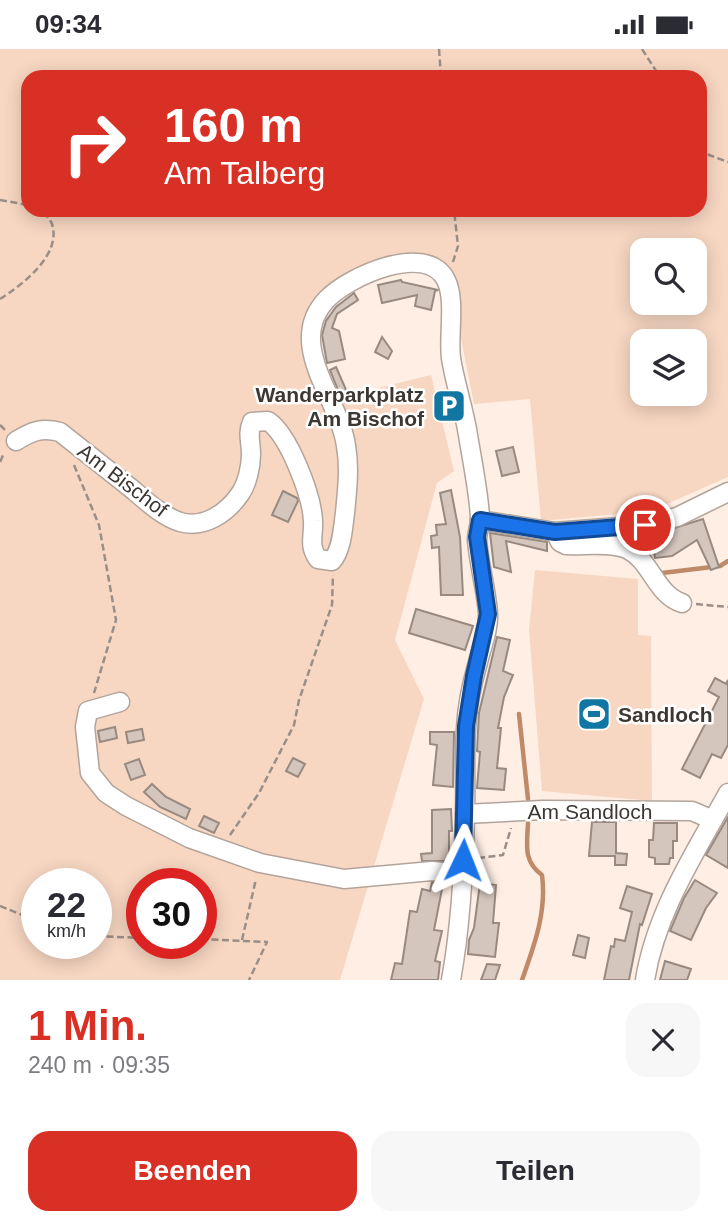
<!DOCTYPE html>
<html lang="de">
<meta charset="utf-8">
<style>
body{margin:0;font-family:Helvetica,sans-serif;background:#f7f7f7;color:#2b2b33;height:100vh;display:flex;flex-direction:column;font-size:26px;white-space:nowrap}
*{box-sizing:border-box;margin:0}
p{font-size:23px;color:#7c7c81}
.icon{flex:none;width:38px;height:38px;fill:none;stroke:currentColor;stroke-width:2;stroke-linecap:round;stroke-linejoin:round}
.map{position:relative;height:931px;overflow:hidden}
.sheet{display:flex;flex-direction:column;background:#fff;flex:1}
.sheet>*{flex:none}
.guide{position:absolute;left:21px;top:21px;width:686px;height:147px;border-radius:21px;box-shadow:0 4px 18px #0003;background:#d93025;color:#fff;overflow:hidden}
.controls{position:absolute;left:630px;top:189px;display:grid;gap:14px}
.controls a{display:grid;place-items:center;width:77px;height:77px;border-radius:14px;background:#fff;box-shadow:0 4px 18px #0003;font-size:35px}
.speed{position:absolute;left:21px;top:819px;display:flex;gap:14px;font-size:35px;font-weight:700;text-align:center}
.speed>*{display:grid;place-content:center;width:91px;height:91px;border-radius:50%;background:#fff;box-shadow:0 4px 18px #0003;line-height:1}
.speed small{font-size:18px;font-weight:400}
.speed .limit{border:10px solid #d22;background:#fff;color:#111}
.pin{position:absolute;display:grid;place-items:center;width:60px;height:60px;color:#fff;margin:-30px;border:4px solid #fff;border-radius:50%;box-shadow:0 2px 7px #0007}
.me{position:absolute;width:77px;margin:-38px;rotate:2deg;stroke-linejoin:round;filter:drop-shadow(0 0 5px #0008)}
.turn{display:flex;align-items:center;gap:24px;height:147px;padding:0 28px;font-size:32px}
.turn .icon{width:91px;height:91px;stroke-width:2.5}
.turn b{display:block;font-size:49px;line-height:60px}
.round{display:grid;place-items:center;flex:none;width:74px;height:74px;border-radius:21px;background:#f7f7f7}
.summary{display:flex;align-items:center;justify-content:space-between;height:119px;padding:0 28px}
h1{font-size:42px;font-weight:700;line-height:52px;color:#d93025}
.button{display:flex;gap:14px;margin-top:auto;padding:14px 28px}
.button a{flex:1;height:80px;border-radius:21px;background:#d93025;color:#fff;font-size:28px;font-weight:700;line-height:80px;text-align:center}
.button a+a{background:#f7f7f7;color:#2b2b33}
.status{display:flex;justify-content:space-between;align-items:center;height:49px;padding:0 35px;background:#fff;direction:ltr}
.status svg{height:19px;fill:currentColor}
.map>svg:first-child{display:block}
.green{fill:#f7d7c2;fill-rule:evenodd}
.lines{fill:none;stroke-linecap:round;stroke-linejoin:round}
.stream{stroke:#be8a67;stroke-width:4.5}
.building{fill:#d5c6bd;stroke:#988a81;stroke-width:2}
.minor-casing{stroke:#b3a49b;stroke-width:21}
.path{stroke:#9a8f88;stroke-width:2.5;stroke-dasharray:7 3.5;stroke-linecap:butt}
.minor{stroke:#fff;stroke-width:18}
.route-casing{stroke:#114b97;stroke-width:18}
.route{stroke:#1a73e8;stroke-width:12}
.labels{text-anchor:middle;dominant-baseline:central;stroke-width:5;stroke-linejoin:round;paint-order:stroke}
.poi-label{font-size:21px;font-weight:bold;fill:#3d3733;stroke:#fff;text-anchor:end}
.street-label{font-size:21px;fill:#3d3733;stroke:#fff}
</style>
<div class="status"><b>09:34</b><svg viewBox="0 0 49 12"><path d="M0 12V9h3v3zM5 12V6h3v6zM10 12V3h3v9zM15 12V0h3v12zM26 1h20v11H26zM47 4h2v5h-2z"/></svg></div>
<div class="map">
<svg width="728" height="931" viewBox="0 0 728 931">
<rect width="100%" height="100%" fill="#feeee4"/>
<!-- green -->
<g class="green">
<path d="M0,0H728V428L651,462L541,472L530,350L474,355L450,234L421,218L353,226L311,253L320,312L334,350L431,326L454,422L437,434L395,591L424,650L340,931H0ZM28,28H700V161H28ZM642,201H695V254H642ZM642,292H695V345H642ZM37,835H96V894H37ZM142,835H201V894H142Z"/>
<polygon points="535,521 638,530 638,586 651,587 652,752 542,742 529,581"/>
</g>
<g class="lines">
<!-- stream -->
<g class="stream">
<polyline points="662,524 720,517 728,512"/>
<polyline points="519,665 528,750"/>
<path d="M522,931C534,897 547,863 542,826C523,812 527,796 528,774"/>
</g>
</g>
<!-- building -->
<g class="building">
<polygon points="401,231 402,233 438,241 435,242 431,261 415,257 417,246 382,254 378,236"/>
<polygon points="354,244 358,251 337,265 332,279 339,282 345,310 327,314 322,286 326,272 336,258"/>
<polygon points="382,288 392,302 388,310 375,303"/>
<polygon points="336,318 347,343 340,346 330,321"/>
<polygon points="513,398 519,423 502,427 496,402"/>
<polygon points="451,441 460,488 463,546 441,546 439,498 432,499 431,487 437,486 436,476 446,475 440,444"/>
<polygon points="283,442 297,449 298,452 288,473 272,466"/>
<polygon points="703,470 719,518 711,521 697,491 672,507 655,509 652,486"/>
<polygon points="490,484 547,493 547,502 506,492 511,523 494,518"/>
<polygon points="416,560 473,577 465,601 409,584"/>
<polygon points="497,588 510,591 503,622 513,626 504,648 498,679 501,679 497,719 506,720 504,741 477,739 480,703 477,702 479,664"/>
<polygon points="715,629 726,635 728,631 728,696 721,709 712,705 700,729 682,720 719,648 708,642"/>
<polygon points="115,678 117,689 100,693 98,682"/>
<polygon points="142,680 144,691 128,694 126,683"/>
<polygon points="430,683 454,683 453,738 433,736 437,696 430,695"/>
<polygon points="293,709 305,715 298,728 286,722"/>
<polygon points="139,710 145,726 131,731 125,715"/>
<polygon points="152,735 166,748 190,760 186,770 160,758 144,743"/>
<polygon points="451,760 452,782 449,782 449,812 422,812 421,805 432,804 432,761"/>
<polygon points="204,767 219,774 214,784 199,777"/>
<polygon points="728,768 728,819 706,806"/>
<polygon points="592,773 616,773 616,804 627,805 626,816 615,816 615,807 589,807"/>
<polygon points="654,774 677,774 677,792 673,792 673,809 670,809 669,815 655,815 655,809 649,808 649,791 653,791"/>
<polygon points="695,831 717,844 706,859 691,891 670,882 684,849"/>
<polygon points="432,833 443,835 434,881 442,882 435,912 440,913 438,931 391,931 395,914 402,915 410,862 417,863 422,840 430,842"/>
<polygon points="480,834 496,836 493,874 499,874 495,908 468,905 469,891 474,879"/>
<polygon points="627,837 652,845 642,876 640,875 629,931 604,931 611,897 614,898 615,890 625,892 632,863 620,859"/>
<polygon points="578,886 589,889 585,909 573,906"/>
<polygon points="665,912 691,920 687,931 660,931"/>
<polygon points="487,915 500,916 495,931 481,931"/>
</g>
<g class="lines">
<defs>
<g id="minor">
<path d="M16,392C32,382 42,378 60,383C84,402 108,421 132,440C146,452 162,467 180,473C204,480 227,464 240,445C247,435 251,418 251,405C251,393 247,384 252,373L268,372C289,386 312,447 313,472C314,487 308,496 318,510L332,512C342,501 343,478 345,464C347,442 350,419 346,397C340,350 284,295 327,250C348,228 426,192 446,231C456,251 448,287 451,309C455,335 464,360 468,386C472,411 479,445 480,469C480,477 477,484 477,491C479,516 486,539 488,564C489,580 482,597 478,613C472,634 467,657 466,679C464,707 466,735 465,763C464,820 461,876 451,931"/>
<polyline points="480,471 555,483 645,476 677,468 728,443"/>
<path d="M555,483L560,493L566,496C584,497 610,493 627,500C652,512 655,545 682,554"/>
<polyline points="120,653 88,662 85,678 90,724 106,744 126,757 189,789 260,814 344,830 432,822 463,825"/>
<polyline points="465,765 543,761 692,762 713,771"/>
<path d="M645,931C656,863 695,804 728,744"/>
</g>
</defs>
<!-- minor casing -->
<use href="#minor" class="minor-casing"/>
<!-- path -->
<g class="path">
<polyline points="439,0 441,28"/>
<polyline points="642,0 660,28"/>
<polyline points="700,98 709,106 728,113"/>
<polyline points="0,151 28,156"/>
<polyline points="453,213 458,197 454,161"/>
<path d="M0,250C22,236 62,206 52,175C50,170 45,165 42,161"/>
<polyline points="0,376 6,382"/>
<polyline points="0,413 4,404"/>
<polyline points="74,416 99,476 116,571 94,644"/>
<polyline points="696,555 728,558"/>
<polyline points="230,786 259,744 294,676 299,651 332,556 333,526"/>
<polyline points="478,809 503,806 511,779"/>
<polyline points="0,857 37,872"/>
<polyline points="96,887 142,889"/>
<polyline points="201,890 267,893 249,931"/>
<polyline points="242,891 256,830"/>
</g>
<!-- minor -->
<use href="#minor" class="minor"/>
</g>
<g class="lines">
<defs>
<polyline id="route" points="463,811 466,677 474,627 488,565 477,488 480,471 555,483 645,476"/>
</defs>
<!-- route casing -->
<use href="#route" class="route-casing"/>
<!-- route -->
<use href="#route" class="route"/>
</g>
<!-- icons -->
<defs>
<symbol id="parking-square" viewBox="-11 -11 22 22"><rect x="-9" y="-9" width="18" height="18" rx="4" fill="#1276a2" stroke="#fff"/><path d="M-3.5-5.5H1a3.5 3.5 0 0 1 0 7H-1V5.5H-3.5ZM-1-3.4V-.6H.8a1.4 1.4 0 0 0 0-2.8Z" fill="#fff"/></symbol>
<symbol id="stadium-square" viewBox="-11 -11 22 22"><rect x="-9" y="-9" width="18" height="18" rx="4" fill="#1276a2" stroke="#fff"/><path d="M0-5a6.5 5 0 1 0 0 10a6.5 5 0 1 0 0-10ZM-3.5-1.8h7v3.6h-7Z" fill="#fff"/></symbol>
</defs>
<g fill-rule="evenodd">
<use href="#parking-square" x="430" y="338" width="38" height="38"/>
<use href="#stadium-square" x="575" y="646" width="38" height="38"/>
</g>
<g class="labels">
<!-- poi labels -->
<g class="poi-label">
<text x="424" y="345">Wanderparkplatz<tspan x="424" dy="24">Am Bischof</tspan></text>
<text x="618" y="665" text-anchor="start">Sandloch</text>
</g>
<!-- street labels -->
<g class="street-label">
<text transform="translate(123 431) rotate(37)">Am Bischof</text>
<text x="590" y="762">Am Sandloch</text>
</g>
</g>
</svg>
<div class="controls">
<a><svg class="icon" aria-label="search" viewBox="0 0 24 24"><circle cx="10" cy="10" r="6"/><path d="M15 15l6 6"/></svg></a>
<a><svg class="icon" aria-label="layers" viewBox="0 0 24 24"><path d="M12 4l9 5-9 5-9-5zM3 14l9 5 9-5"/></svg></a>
</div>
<div class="speed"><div>22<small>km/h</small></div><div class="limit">30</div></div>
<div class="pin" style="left:645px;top:476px;background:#d93025"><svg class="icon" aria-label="arrive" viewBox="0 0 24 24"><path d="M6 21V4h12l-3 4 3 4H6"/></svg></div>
<svg class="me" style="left:463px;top:811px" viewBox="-20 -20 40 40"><path d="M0-17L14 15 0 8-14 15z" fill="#1a73e8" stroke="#fff" stroke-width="4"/></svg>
<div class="guide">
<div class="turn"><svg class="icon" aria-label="right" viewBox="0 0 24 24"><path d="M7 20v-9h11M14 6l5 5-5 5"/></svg><div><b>160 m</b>Am Talberg</div></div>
</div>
</div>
<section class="sheet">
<div class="summary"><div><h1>1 Min.</h1><p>240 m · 09:35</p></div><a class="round"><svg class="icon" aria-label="close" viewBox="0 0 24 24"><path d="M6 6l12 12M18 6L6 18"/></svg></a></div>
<div class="button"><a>Beenden</a><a>Teilen</a></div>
</section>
